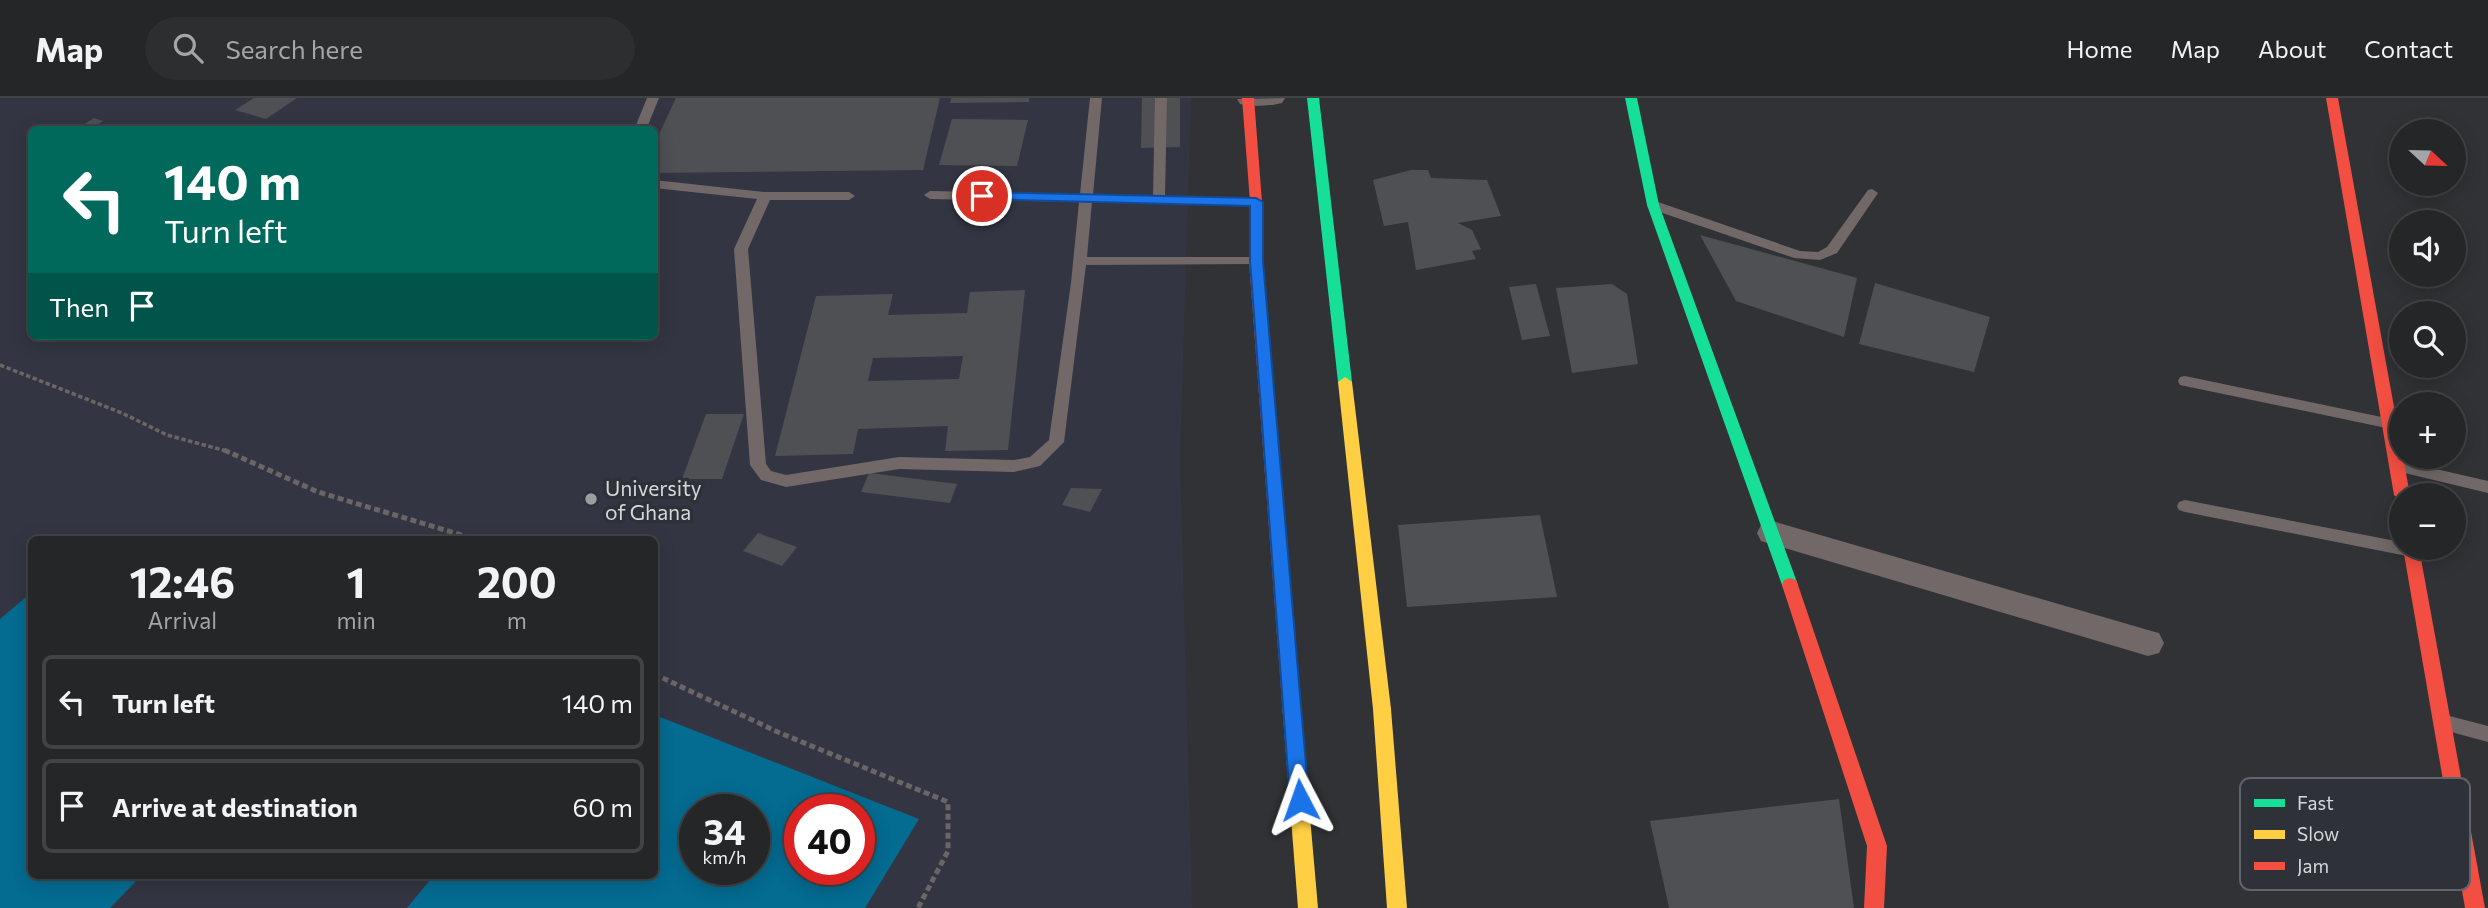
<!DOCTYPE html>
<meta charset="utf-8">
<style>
body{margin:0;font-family:Commissioner,sans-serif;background:#2c2e30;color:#f1f3f6;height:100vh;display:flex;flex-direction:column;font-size:26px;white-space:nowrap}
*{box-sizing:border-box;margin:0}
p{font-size:23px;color:#a3a5a8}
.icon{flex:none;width:38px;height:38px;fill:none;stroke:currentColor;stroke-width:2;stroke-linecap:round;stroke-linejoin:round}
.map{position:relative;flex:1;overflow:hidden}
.sheet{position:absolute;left:28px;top:438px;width:630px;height:343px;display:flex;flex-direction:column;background:#242628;border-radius:10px;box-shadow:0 4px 18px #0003,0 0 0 2px #414345}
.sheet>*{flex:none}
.banner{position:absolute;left:28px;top:28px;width:630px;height:214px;border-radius:10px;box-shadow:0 4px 18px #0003,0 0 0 2px #414345;background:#00695c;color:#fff;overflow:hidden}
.needle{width:46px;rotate:112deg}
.controls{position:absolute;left:2389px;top:21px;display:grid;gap:14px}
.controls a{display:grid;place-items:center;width:77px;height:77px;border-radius:50%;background:#242628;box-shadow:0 4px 18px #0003,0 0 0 2px #414345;font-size:35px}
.speed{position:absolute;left:679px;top:696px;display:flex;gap:14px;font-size:35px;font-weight:700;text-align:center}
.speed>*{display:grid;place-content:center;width:91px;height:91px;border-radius:50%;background:#242628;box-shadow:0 4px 18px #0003,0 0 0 2px #414345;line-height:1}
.speed small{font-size:18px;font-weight:400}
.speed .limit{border:10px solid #d22;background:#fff;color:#111}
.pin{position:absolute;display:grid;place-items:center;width:60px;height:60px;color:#fff;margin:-30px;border:4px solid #fff;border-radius:50%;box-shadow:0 2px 7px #0007}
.me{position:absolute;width:77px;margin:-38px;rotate:356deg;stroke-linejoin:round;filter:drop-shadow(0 0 5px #0008)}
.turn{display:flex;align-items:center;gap:24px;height:147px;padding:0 21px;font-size:32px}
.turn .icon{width:91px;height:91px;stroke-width:2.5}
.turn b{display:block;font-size:49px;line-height:60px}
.then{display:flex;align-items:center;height:66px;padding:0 21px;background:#0003;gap:14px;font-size:26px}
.eta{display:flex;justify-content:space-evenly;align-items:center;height:119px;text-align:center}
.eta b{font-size:42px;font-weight:700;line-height:49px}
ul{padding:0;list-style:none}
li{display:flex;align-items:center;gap:21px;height:94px;margin:0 14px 10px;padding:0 7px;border:4px solid #414345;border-radius:10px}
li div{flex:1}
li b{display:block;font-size:26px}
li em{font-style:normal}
header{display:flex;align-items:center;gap:42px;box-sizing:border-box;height:98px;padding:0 35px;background:#242628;border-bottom:2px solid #414345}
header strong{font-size:33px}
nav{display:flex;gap:38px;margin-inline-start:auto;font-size:24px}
.search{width:490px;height:63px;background:#2c2e30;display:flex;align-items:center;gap:18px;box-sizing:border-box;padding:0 24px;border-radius:38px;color:#a3a5a8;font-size:26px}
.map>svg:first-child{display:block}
.built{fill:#333642;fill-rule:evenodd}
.water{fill:#046b91;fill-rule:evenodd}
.building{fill:#4e5053;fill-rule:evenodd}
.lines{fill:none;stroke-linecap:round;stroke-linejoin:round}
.path-far1{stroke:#6b6566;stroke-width:3.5;stroke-dasharray:4.5 2.5;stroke-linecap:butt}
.path{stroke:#6b6566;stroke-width:5;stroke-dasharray:6 3.5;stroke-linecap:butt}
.lane{fill:#726868;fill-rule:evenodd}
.street{fill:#726868;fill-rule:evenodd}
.fast{fill:#16e098;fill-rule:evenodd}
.slow{fill:#ffcf43;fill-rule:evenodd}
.jam{fill:#f24e42;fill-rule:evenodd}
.route{fill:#1a73e8;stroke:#114b97;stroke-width:2}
.poi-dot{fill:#9b9da1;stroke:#2e3138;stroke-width:2.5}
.labels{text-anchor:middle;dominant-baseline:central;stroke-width:7;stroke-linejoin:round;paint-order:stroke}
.poi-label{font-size:21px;fill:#d5d7db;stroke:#2e3138;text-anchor:start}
.key{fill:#2e3138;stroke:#606369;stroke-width:2}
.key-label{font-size:19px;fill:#d5d7db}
</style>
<header>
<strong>Map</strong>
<div class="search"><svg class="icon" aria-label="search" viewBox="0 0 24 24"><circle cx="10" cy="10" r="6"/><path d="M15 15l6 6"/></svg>Search here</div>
<nav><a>Home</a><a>Map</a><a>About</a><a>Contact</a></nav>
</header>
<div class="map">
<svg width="2488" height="810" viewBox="0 0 2488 810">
<rect width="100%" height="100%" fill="#303236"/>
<!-- built -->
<path class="built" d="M0,0H1191L1180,361L1192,810H0ZM32,32H654V238H32ZM32,441H654V777H32ZM695,712H754V772H695ZM800,712H859V772H800Z"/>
<!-- water -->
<g class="water">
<polygon points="31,495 32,777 142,777 110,810 0,810 0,521"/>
<path d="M655,617L919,721L865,810H407L434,777H654ZM695,712H754V772H695ZM800,712H859V772H800Z"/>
</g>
<!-- building -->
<g class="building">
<polygon points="254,0 297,0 266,21 235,12"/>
<polygon points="676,0 940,0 923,72 654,75 654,47"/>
<polygon points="951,0 1029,0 1029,4 950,5"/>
<polygon points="1142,0 1180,0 1180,49 1141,50"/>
<polygon points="94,20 103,23 89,32 75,32"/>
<polygon points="952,21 1028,22 1017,68 939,67"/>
<polygon points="1411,72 1428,72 1431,80 1487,82 1501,118 1458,125 1472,132 1481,151 1472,153 1476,161 1416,172 1408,124 1384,128 1373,82"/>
<polygon points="1700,137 1857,180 1844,239 1736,203"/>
<polygon points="1875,185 1990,219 1974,274 1859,246"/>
<polygon points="1536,186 1550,238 1522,242 1509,189"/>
<polygon points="1612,186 1627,196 1638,266 1572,275 1556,190"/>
<path d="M1025,192L1008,352L945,353L948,328L858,331L853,356L775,358L816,198L893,196L888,217L967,215L970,194ZM963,258L959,281L868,283L873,260Z"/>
<polygon points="706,316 744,316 722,381 682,381"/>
<polygon points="869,375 957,386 950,405 861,394"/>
<polygon points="1071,390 1102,391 1090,414 1062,407"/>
<polygon points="1540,417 1557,499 1407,509 1398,427"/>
<polygon points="758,435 797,449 782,468 743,453"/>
<polygon points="1839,701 1854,810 1669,810 1650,723"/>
</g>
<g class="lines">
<!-- path-far1 -->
<polyline class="path-far1" points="0,267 122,315 167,337 230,354"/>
<!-- path -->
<g class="path">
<polyline points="224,352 318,394 475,441"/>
<polyline points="654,576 780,635 948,704 948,753 918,810"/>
</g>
<!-- lane -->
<g class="lane">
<polygon points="647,0 659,0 646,32 634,32"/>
<polygon points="1090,0 1102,0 1093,97 1153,98 1155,0 1167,0 1165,98 1256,100 1262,104 1256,108 1092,104 1087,159 1256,159 1263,163 1261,166 1086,167 1064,344 1040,368 1014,374 899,371 786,389 761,382 750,367 734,151 757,101 654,90 654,82 765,94 849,94 855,98 849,102 770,102 748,151 766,366 771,373 786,377 899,359 1014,362 1030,359 1049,342 1071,185 1079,104 930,101 924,97 930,93 1080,96"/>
<polygon points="1872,91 1878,95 1837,155 1820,162 1794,160 1648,110 1647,107 1648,104 1658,104 1800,153 1818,154 1827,149 1868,92"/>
<polygon points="2185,278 2391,321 2398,326 2391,331 2180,287 2178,283 2180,279"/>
<polygon points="2397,362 2488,383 2488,395 2392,372 2389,368 2392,364"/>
<polygon points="2185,402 2401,444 2401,450 2418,450 2420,453 2418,458 2412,459 2185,414 2179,412 2177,408 2179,404"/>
<polygon points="2446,617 2488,628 2488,644 2440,631 2437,625 2440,619"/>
</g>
<!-- street -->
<g class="street">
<path d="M1285,0L1282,5C1269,8 1253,9 1240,6L1237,1Z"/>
<polygon points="1772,423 2148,532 2159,535 2164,545 2159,555 2148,558 1761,443 1757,435 1761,427"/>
</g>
<!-- fast -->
<g class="fast">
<polygon points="1307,0 1319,0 1352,284 1345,289 1338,284"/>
<polygon points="1625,0 1637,0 1659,107 1798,487 1796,492 1784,492 1782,487 1647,107"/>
</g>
<!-- slow -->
<g class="slow">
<polygon points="1345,279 1352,284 1391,611 1407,810 1387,810 1373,611 1338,284"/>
<polygon points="1291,596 1297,599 1300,604 1318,810 1298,810 1282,604 1285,599"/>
</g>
<!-- jam -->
<g class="jam">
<polygon points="1242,0 1254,0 1262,104 1263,163 1300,604 1297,609 1291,612 1285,609 1282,604 1249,163 1250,104"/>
<polygon points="2326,0 2338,0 2410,397 2401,397 2401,403 2394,397"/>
<polygon points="2403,450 2419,450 2485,810 2465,810"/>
<polygon points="1790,480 1796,482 1798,487 1887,748 1884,810 1864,810 1867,748 1782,487 1784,482"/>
</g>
</g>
<!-- route -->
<polygon class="route" points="982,94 1256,100 1263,104 1263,163 1309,702 1306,708 1300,711 1293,708 1290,702 1250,163 1250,108 978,101 978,95"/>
<!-- markers -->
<circle class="poi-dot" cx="591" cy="401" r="7"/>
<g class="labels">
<!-- poi labels -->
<g class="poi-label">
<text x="605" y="389">University<tspan x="605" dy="24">of Ghana</tspan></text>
</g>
</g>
<!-- legend -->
<rect x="2240" y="680" width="230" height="112" rx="10" class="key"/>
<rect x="2254" y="701" width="31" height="8" fill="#16e098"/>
<rect x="2254" y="732" width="31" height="9" fill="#ffcf43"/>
<rect x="2254" y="764" width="31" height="8" fill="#f24e42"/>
<g class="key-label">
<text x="2297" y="712">Fast</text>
<text x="2297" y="743">Slow</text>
<text x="2297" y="775">Jam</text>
</g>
</svg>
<div class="controls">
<a><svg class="needle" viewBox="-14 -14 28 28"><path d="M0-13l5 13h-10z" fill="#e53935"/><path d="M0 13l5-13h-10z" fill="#a3a5a8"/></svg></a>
<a><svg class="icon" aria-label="sound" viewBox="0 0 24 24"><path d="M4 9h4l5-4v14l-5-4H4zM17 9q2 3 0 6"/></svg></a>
<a><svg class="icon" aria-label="search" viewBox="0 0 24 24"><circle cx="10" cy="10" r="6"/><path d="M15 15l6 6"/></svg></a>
<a>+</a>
<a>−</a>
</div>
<div class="speed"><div>34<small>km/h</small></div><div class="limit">40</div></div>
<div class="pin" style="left:982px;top:98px;background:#d93025"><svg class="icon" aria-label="arrive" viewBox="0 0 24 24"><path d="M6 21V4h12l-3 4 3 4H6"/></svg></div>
<svg class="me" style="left:1300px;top:702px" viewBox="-20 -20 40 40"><path d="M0-17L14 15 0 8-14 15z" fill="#1a73e8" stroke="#fff" stroke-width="4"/></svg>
<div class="banner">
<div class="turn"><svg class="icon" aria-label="left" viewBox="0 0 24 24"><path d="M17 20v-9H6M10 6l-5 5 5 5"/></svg><div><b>140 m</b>Turn left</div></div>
<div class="then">Then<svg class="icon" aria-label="arrive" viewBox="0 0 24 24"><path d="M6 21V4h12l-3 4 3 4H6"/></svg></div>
</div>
<section class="sheet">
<div class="eta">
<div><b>12:46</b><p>Arrival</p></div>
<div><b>1</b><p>min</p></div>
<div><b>200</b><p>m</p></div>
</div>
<ul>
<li><svg class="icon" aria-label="left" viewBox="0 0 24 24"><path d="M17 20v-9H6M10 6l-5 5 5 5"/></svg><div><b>Turn left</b></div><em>140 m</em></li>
<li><svg class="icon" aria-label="arrive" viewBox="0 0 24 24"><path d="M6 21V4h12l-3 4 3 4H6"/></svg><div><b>Arrive at destination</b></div><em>60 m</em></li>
</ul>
</section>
</div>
